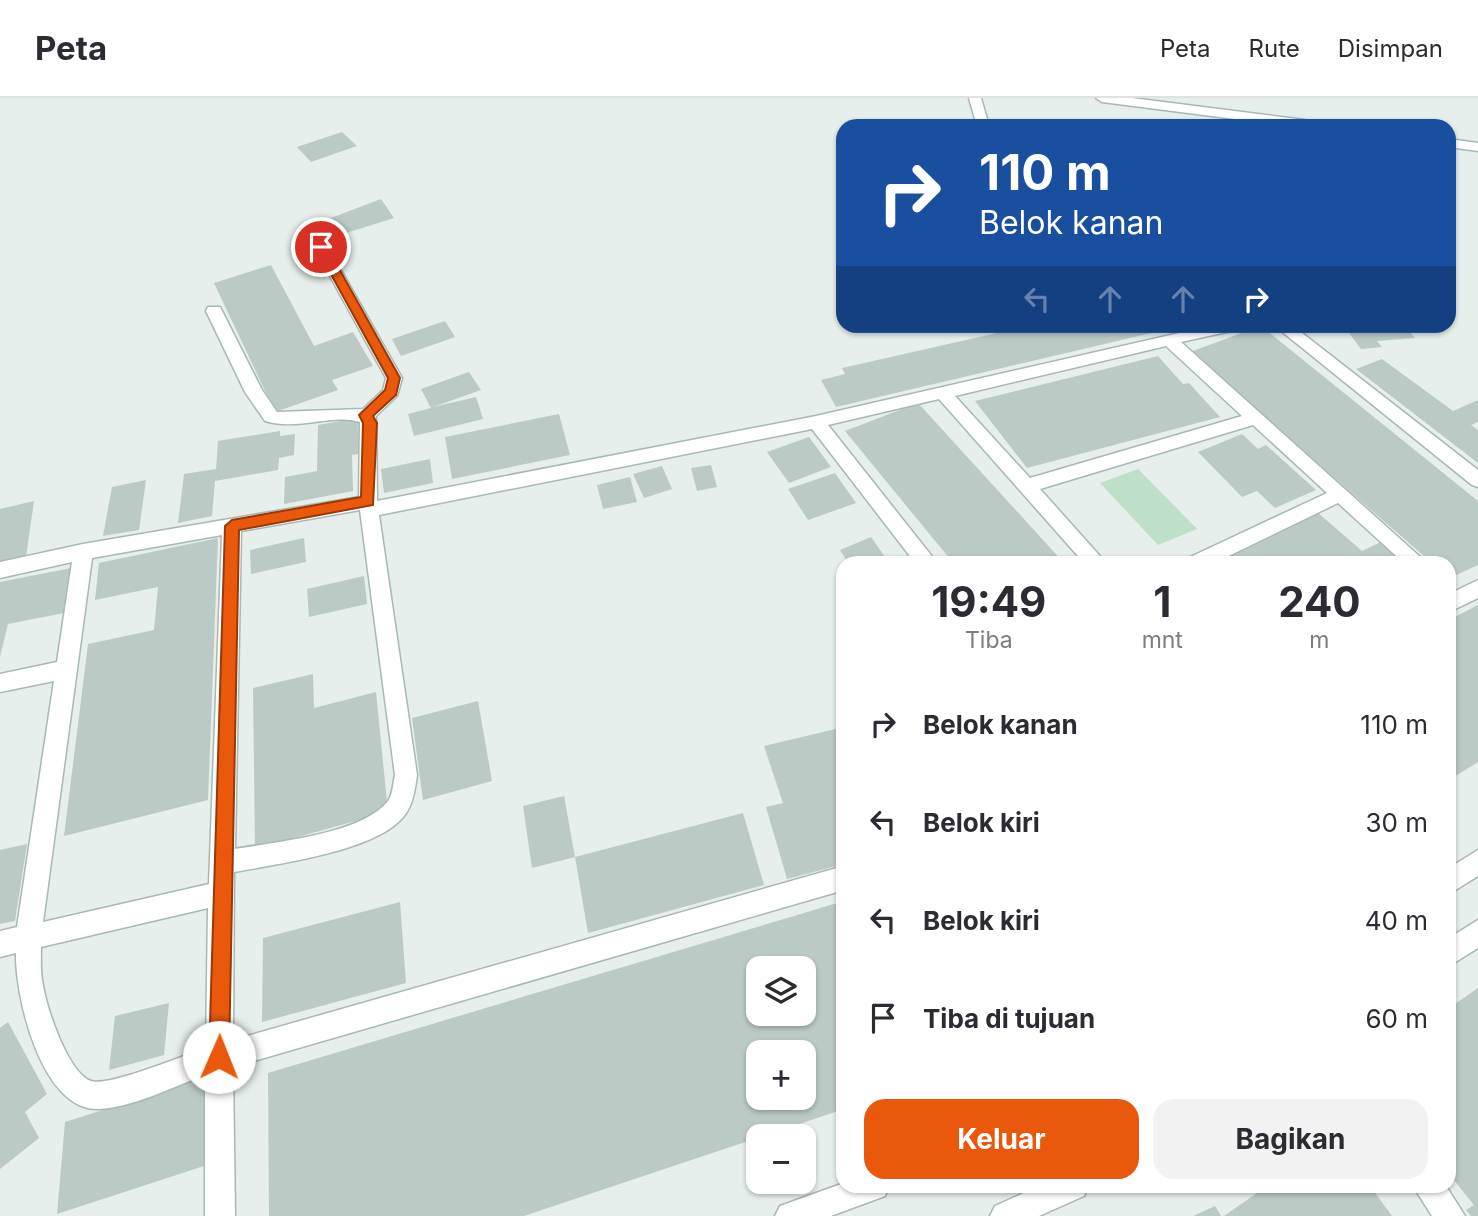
<!DOCTYPE html>
<html lang="id">
<meta charset="utf-8">
<style>
body{margin:0;font-family:Inter,sans-serif;background:#f2f2f3;color:#2b2b33;height:100vh;display:flex;flex-direction:column;font-size:26px;white-space:nowrap}
*{box-sizing:border-box;margin:0}
p{font-size:23px;color:#7c7c81}
.icon{flex:none;width:38px;height:38px;fill:none;stroke:currentColor;stroke-width:2;stroke-linecap:round;stroke-linejoin:round}
.map{position:relative;flex:1;overflow:hidden}
.panel{position:absolute;left:836px;top:458px;width:620px;height:637px;display:flex;flex-direction:column;background:#fff;border-radius:21px;box-shadow:0 2px 5px #0004}
.panel>*{flex:none}
.top-card{position:absolute;left:836px;top:21px;width:620px;height:214px;border-radius:21px;box-shadow:0 2px 5px #0004;background:#1a4fa0;color:#fff;overflow:hidden}
.buttons{position:absolute;left:746px;top:858px;display:grid;gap:14px}
.buttons a{display:grid;place-items:center;width:70px;height:70px;border-radius:14px;background:#fff;box-shadow:0 2px 5px #0004;font-size:35px}
.pin{position:absolute;display:grid;place-items:center;width:60px;height:60px;color:#fff;margin:-30px;border:4px solid #fff;border-radius:50%;box-shadow:0 2px 7px #0007}
.me{position:absolute;width:77px;margin:-38px;rotate:1deg;stroke-linejoin:round;filter:drop-shadow(0 0 5px #0008)}
.turn{display:flex;align-items:center;gap:24px;height:147px;padding:0 28px;font-size:32px}
.turn .icon{width:91px;height:91px;stroke-width:2.5}
.turn b{display:block;font-size:49px;line-height:60px}
.lanes{display:flex;align-items:center;height:66px;padding:0 28px;background:#0003;justify-content:center;gap:35px;direction:ltr}
.lanes .off{opacity:.35}
.eta{display:flex;justify-content:space-evenly;align-items:center;height:119px;text-align:center}
.eta b{font-size:42px;font-weight:700;line-height:49px}
.primary-button{display:flex;gap:14px;margin-top:auto;padding:14px 28px}
.primary-button a{flex:1;height:80px;border-radius:21px;background:#ea580c;color:#fff;font-size:28px;font-weight:700;line-height:80px;text-align:center}
.primary-button a+a{background:#f2f2f3;color:#2b2b33}
ul{padding:0;list-style:none}
li{display:flex;align-items:center;gap:21px;height:98px;padding:0 28px}
li div{flex:1}
li b{display:block;font-size:26px}
li em{font-style:normal}
header{display:flex;align-items:center;gap:42px;box-sizing:border-box;height:98px;padding:0 35px;background:#fff;border-bottom:2px solid #e1e1e2}
header strong{font-size:33px}
nav{display:flex;gap:38px;margin-inline-start:auto;font-size:24px}
.map>svg:first-child{display:block}
.green{fill:#bfe0c8}
.building{fill:#bbcac4;fill-rule:evenodd}
.lines{fill:none;stroke-linecap:round;stroke-linejoin:round}
.service-casing{stroke:#a8b8b2;stroke-width:3}
.minor-casing{stroke:#a8b8b2;stroke-width:3}
.tertiary-casing{stroke:#a8b8b2;stroke-width:3}
.service{fill:#fff;fill-rule:evenodd}
.minor{fill:#fff;fill-rule:evenodd}
.tertiary{fill:#fff;fill-rule:evenodd}
.route{fill:#ea580c;stroke:#983908;stroke-width:2}
</style>
<header>
<strong>Peta</strong>
<nav><a>Peta</a><a>Rute</a><a>Disimpan</a></nav>
</header>
<div class="map">
<svg width="1478" height="1118" viewBox="0 0 1478 1118">
<rect width="100%" height="100%" fill="#e6efeb"/>
<!-- green -->
<polygon class="green" points="1138,371 1197,431 1158,447 1100,385"/>
<!-- building -->
<g class="building">
<polygon points="342,34 357,48 311,64 297,49"/>
<polygon points="381,101 394,120 333,139 323,123"/>
<polygon points="271,167 314,248 353,234 373,268 332,282 338,292 275,314 214,185"/>
<polygon points="445,223 455,239 401,258 392,241"/>
<polygon points="1028,228 1177,229 836,309 821,282 845,276 842,270"/>
<polygon points="1261,228 1478,403 1478,467 1450,480 1449,466 1433,466 1190,254"/>
<polygon points="1344,228 1425,228 1429,232 1410,234 1415,240 1377,243 1382,249 1361,251"/>
<polygon points="1158,258 1183,286 1189,285 1220,319 1027,370 975,303"/>
<polygon points="1382,261 1453,313 1478,302 1478,324 1471,327 1478,332 1478,365 1356,271"/>
<polygon points="469,274 481,292 433,309 476,299 483,321 414,338 408,316 431,310 421,291"/>
<polygon points="918,305 1065,466 954,466 845,333"/>
<polygon points="559,316 570,357 452,381 445,339"/>
<polygon points="358,320 359,356 352,357 353,393 284,406 285,379 317,373 318,327"/>
<polygon points="280,333 280,338 295,336 294,357 279,360 278,372 215,383 212,418 178,425 184,376 216,371 218,343"/>
<polygon points="1242,336 1258,351 1266,347 1316,392 1275,410 1257,393 1242,399 1198,354"/>
<polygon points="809,339 831,369 789,385 767,354"/>
<polygon points="430,361 433,385 384,395 381,371"/>
<polygon points="711,367 717,389 697,393 691,370"/>
<polygon points="662,368 672,391 644,400 633,376"/>
<polygon points="835,375 856,405 808,422 788,391"/>
<polygon points="630,379 637,404 603,411 597,387"/>
<polygon points="146,382 139,432 103,438 112,389"/>
<polygon points="34,403 26,459 0,464 0,411"/>
<polygon points="1316,413 1362,453 1383,443 1409,466 1204,466"/>
<polygon points="871,439 890,466 849,466 840,452"/>
<polygon points="218,440 208,702 64,738 88,546 154,532 158,489 95,502 99,465"/>
<polygon points="304,440 306,464 251,476 250,452"/>
<polygon points="71,470 64,515 8,526 0,559 0,484"/>
<polygon points="364,478 367,506 309,519 307,491"/>
<polygon points="1478,507 1478,664 1449,682 1449,522"/>
<polygon points="313,576 314,610 376,594 388,714 255,751 253,590"/>
<polygon points="478,603 492,683 423,702 412,620"/>
<polygon points="844,629 844,766 787,781 766,709 783,705 764,648"/>
<polygon points="564,698 575,759 532,770 523,708"/>
<polygon points="743,715 764,787 588,835 575,759"/>
<polygon points="27,746 15,823 0,826 0,752"/>
<path d="M844,803V1011L524,1118H269L268,975ZM758,870H803V915H758ZM758,954H803V999H758Z"/>
<polygon points="400,804 406,885 262,924 263,840"/>
<polygon points="1478,890 1478,1118 1471,1118 1466,1112 1474,1107 1449,1076 1449,910"/>
<polygon points="169,905 164,957 109,972 115,918"/>
<polygon points="8,924 47,996 25,1014 39,1040 0,1071 0,930"/>
<polygon points="206,979 204,1068 57,1116 65,1024"/>
<polygon points="1267,1088 1370,1088 1392,1118 1224,1118"/>
<polygon points="1215,1108 1221,1118 1193,1118"/>
</g>
<g class="lines">
<defs>
<polygon id="service" points="969,0 981,0 989,28 977,28"/>
<g id="minor">
<polygon points="1096,0 1132,0 1320,24 1326,28 1290,28 1102,4"/>
<polygon points="1449,41 1478,45 1478,53 1449,49"/>
<path d="M321,145L328,149L402,280L397,298L376,318L377,403L816,318L1210,228H1238L1236,232L1181,244L1428,466H1405L1338,405L1212,466H1183L1186,461L1327,395L1253,327L1040,391L1107,466H1085L939,301L828,327L938,466H916L812,331L379,417L417,677C415,691 413,707 404,718C377,753 277,766 234,774L233,942L844,768V792L233,969L235,1118H205V977C175,988 129,1011 97,1011C41,1011 15,898 16,855L0,859V833L17,829L54,583L0,594V576L57,564L72,464L0,480V464L83,446L359,399L360,324C333,315 299,333 265,323L245,294L206,213L208,209H220L262,292L277,314L363,311L383,292L386,280L314,149ZM1166,248L1242,318L1030,380L955,298ZM360,412L395,677C393,685 393,696 388,703C363,736 274,744 235,751L241,433ZM222,437L209,786L43,824L92,460ZM208,810L206,950C184,957 109,989 91,983C68,975 46,909 43,887C40,875 41,862 41,849Z"/>
<polygon points="1275,228 1293,228 1478,372 1478,389 1472,387"/>
<polygon points="1478,482 1478,500 1449,514 1449,496"/>
<polygon points="1413,1088 1446,1088 1465,1118 1432,1118"/>
</g>
<g id="tertiary">
<polygon points="1478,752 1478,778 1449,796 1449,770"/>
<polygon points="1478,822 1478,850 1449,868 1449,840"/>
<polygon points="844,1085 844,1088 889,1088 885,1098 831,1118 775,1118 780,1108"/>
<polygon points="1039,1088 1088,1088 1084,1098 1039,1118 990,1118 995,1108"/>
</g>
</defs>
<!-- service casing -->
<use href="#service" class="service-casing"/>
<!-- minor casing -->
<use href="#minor" class="minor-casing"/>
<!-- tertiary casing -->
<use href="#tertiary" class="tertiary-casing"/>
<!-- service -->
<use href="#service" class="service"/>
<!-- minor -->
<use href="#minor" class="minor"/>
<!-- tertiary -->
<use href="#tertiary" class="tertiary"/>
</g>
<!-- route -->
<polygon class="route" points="321,145 327,149 400,280 396,297 373,318 377,325 373,407 239,432 229,959 226,966 219,969 212,966 209,959 225,428 232,422 361,399 363,325 359,317 385,292 388,280 316,149"/>
</svg>
<div class="buttons">
<a><svg class="icon" aria-label="layers" viewBox="0 0 24 24"><path d="M12 4l9 5-9 5-9-5zM3 14l9 5 9-5"/></svg></a>
<a>+</a>
<a>−</a>
</div>
<div class="pin" style="left:321px;top:149px;background:#d93025"><svg class="icon" aria-label="arrive" viewBox="0 0 24 24"><path d="M6 21V4h12l-3 4 3 4H6"/></svg></div>
<svg class="me" style="left:219px;top:959px" viewBox="-20 -20 40 40"><circle r="19" fill="#fff"/><path d="M0-13L10 11 0 6-10 11z" fill="#ea580c"/></svg>
<div class="top-card">
<div class="turn"><svg class="icon" aria-label="right" viewBox="0 0 24 24"><path d="M7 20v-9h11M14 6l5 5-5 5"/></svg><div><b>110 m</b>Belok kanan</div></div>
<div class="lanes"><svg class="icon off" aria-label="left" viewBox="0 0 24 24"><path d="M17 20v-9H6M10 6l-5 5 5 5"/></svg><svg class="icon off" aria-label="ahead" viewBox="0 0 24 24"><path d="M12 20V5M6 11l6-6 6 6"/></svg><svg class="icon off" aria-label="ahead" viewBox="0 0 24 24"><path d="M12 20V5M6 11l6-6 6 6"/></svg><svg class="icon" aria-label="right" viewBox="0 0 24 24"><path d="M7 20v-9h11M14 6l5 5-5 5"/></svg></div>
</div>
<section class="panel">
<div class="eta">
<div><b>19:49</b><p>Tiba</p></div>
<div><b>1</b><p>mnt</p></div>
<div><b>240</b><p>m</p></div>
</div>
<ul>
<li><svg class="icon" aria-label="right" viewBox="0 0 24 24"><path d="M7 20v-9h11M14 6l5 5-5 5"/></svg><div><b>Belok kanan</b></div><em>110 m</em></li>
<li><svg class="icon" aria-label="left" viewBox="0 0 24 24"><path d="M17 20v-9H6M10 6l-5 5 5 5"/></svg><div><b>Belok kiri</b></div><em>30 m</em></li>
<li><svg class="icon" aria-label="left" viewBox="0 0 24 24"><path d="M17 20v-9H6M10 6l-5 5 5 5"/></svg><div><b>Belok kiri</b></div><em>40 m</em></li>
<li><svg class="icon" aria-label="arrive" viewBox="0 0 24 24"><path d="M6 21V4h12l-3 4 3 4H6"/></svg><div><b>Tiba di tujuan</b></div><em>60 m</em></li>
</ul>
<div class="primary-button"><a>Keluar</a><a>Bagikan</a></div>
</section>
</div>
